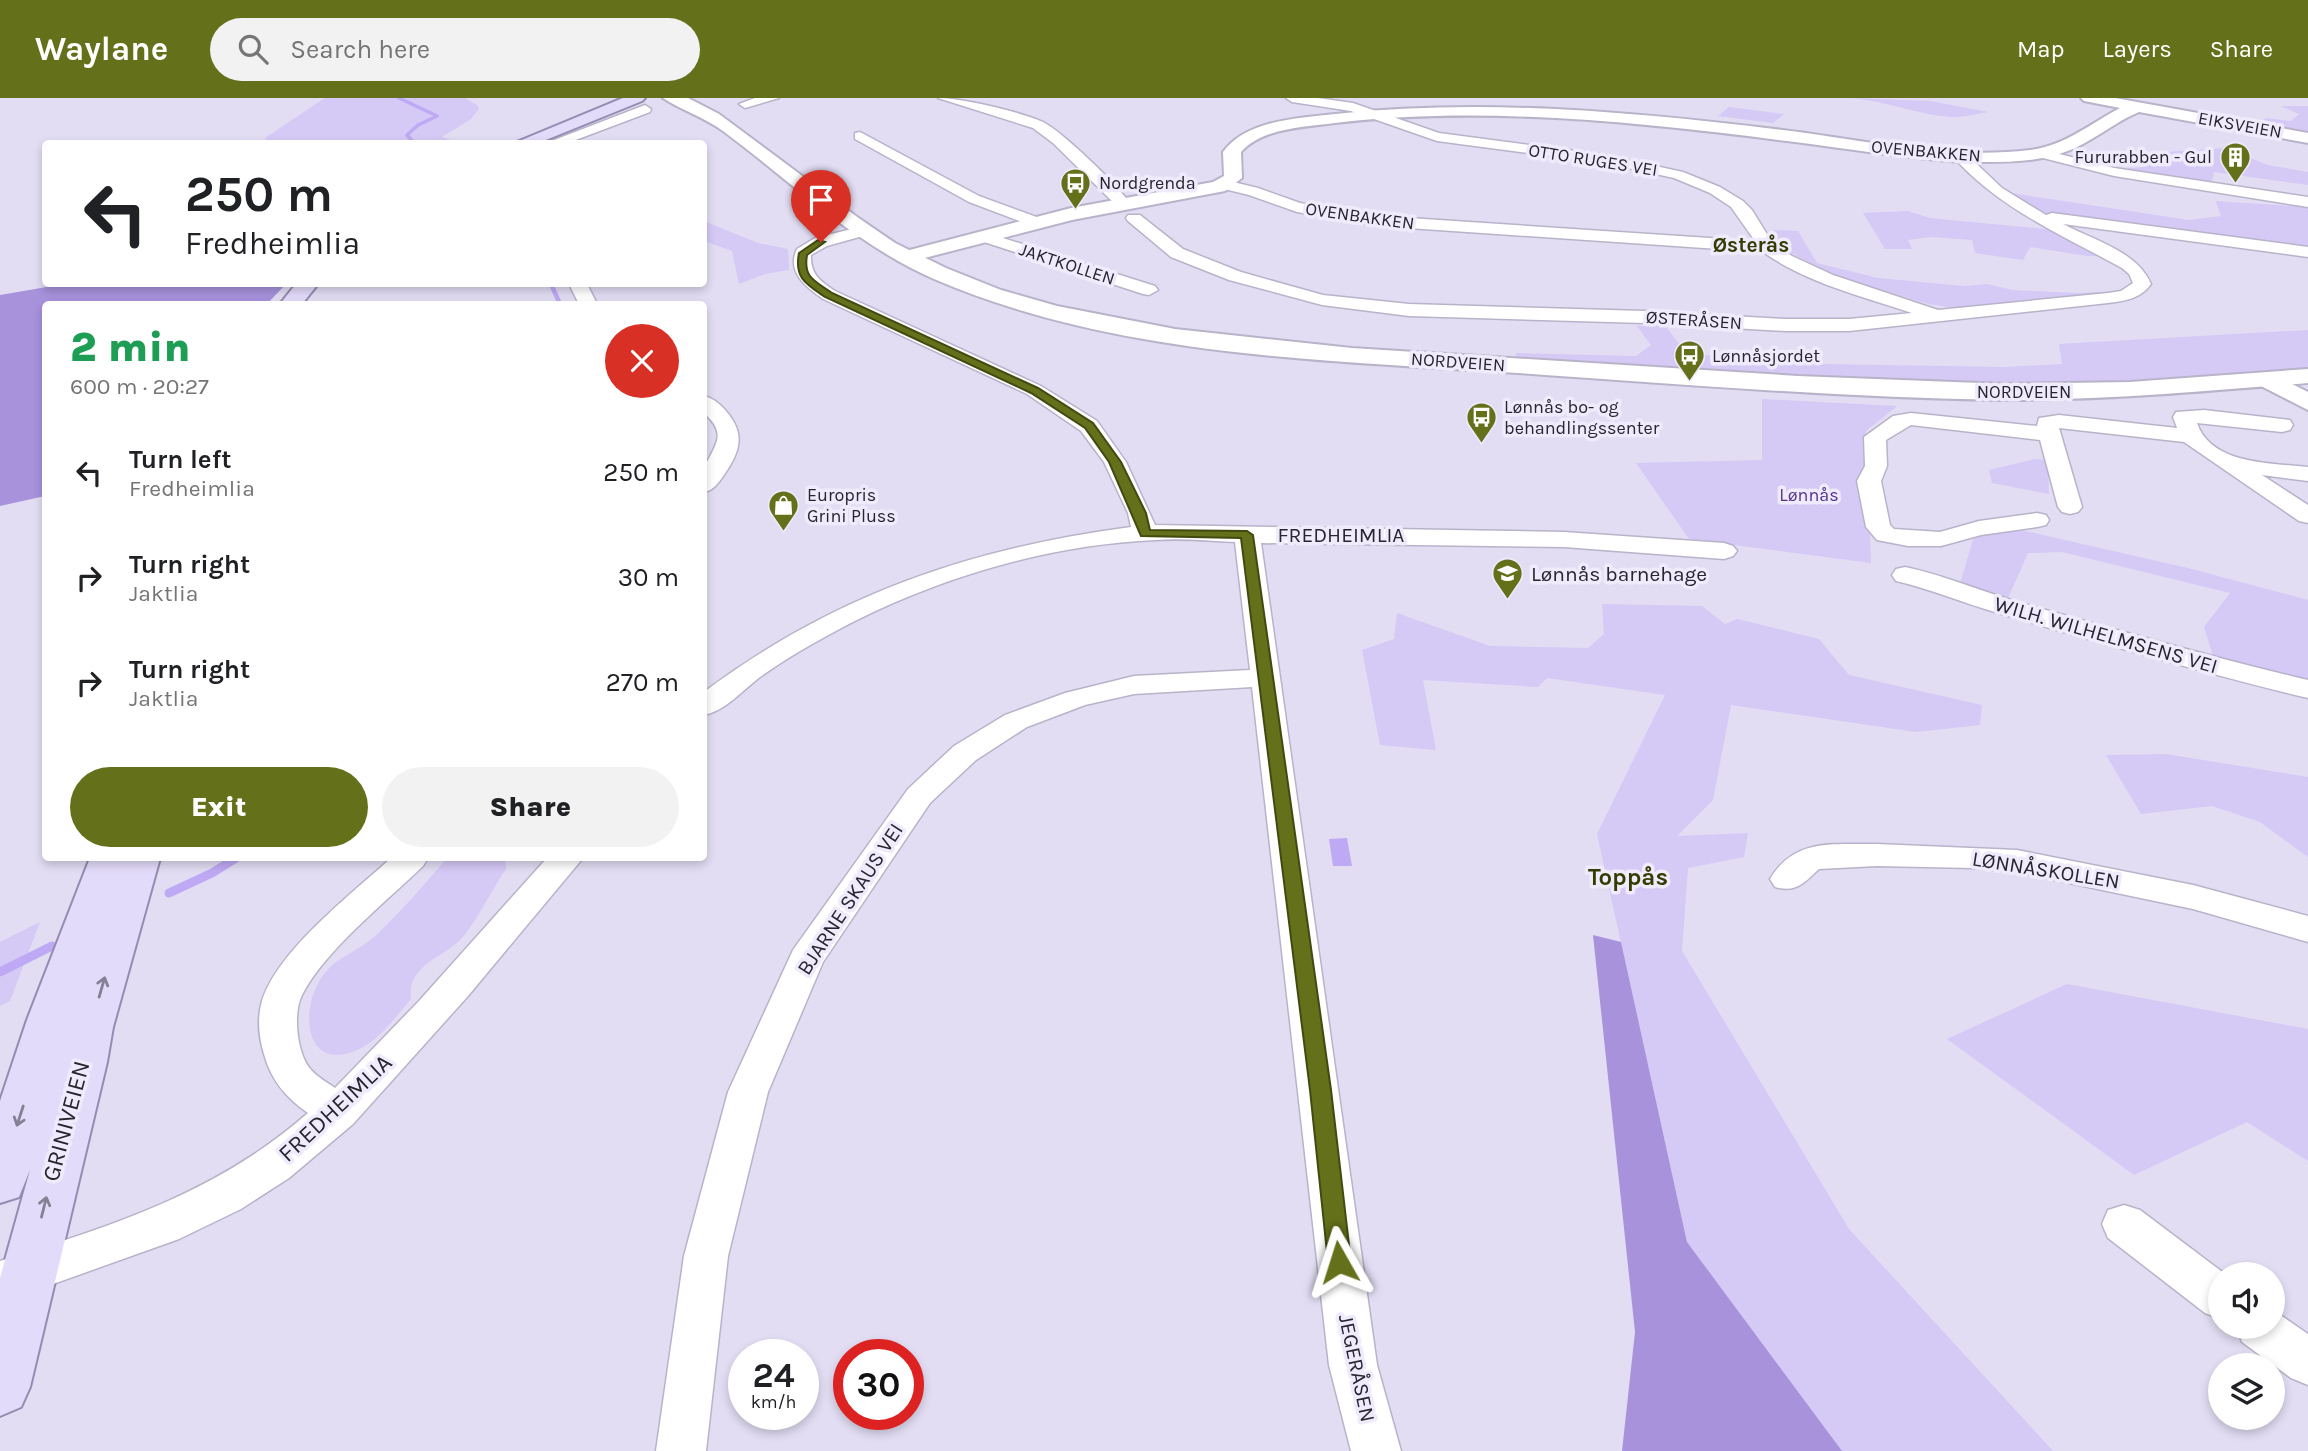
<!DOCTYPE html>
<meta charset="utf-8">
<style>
body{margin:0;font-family:Karla,sans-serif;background:#f2f2f2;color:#202124;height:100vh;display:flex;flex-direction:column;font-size:26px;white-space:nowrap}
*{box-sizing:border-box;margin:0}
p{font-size:23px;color:#757577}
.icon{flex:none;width:38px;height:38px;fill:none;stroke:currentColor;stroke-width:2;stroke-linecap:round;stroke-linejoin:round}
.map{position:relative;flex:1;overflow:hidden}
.panel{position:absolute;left:42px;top:203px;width:665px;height:560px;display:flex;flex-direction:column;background:#fff;border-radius:7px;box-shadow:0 4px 10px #0003}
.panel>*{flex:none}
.hud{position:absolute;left:42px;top:42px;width:665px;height:147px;border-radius:7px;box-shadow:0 4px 10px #0003;background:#fff;color:#202124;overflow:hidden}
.buttons{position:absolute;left:2208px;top:1164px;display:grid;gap:14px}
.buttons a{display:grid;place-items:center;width:77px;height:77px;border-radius:50%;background:#fff;box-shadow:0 4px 10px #0003;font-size:35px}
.speed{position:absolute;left:728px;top:1241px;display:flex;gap:14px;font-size:35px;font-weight:700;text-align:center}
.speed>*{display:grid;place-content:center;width:91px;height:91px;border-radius:50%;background:#fff;box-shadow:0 4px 10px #0003;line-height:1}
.speed small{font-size:18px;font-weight:400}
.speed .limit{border:10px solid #d22;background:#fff;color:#111}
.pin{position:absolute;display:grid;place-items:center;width:60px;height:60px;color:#fff;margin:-72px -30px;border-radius:50% 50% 50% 0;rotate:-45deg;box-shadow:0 0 7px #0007}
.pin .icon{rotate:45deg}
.me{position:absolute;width:77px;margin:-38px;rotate:354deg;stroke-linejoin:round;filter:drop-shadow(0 0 5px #0008)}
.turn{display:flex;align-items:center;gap:24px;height:147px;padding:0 28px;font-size:32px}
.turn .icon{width:91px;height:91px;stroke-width:2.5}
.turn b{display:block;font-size:49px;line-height:60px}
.round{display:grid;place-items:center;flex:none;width:74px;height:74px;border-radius:37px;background:#f2f2f2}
.overview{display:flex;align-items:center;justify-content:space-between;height:119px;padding:0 28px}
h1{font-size:42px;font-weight:800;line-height:52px;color:#1e9e55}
.button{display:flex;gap:14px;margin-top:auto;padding:14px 28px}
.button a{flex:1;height:80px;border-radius:42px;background:#65701a;color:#fff;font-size:28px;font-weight:800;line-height:80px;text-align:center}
.button a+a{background:#f2f2f2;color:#202124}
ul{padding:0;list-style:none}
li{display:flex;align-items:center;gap:21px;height:105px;padding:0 28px}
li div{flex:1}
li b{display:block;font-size:26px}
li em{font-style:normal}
header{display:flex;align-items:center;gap:42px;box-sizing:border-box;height:98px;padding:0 35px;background:#65701a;color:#fff}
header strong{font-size:33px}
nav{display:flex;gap:38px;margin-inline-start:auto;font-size:24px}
.search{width:490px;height:63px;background:#f2f2f2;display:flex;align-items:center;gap:18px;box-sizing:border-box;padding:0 24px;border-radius:38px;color:#757577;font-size:26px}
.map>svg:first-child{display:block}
.green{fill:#d5c9f6}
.forest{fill:#a892dc}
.water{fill:#bea9f4}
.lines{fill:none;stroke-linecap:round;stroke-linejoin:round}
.stream-far2{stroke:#bea9f4;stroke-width:3.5}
.stream-far1{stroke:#bea9f4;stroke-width:4.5}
.stream{stroke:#bea9f4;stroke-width:9}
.minor-casing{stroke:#b9b3c9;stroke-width:3}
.tertiary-casing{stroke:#b9b3c9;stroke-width:4}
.secondary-casing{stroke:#b9b3c9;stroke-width:4}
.primary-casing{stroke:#958cb1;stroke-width:4}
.minor{fill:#fff;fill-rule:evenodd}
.tertiary{fill:#fff;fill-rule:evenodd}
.secondary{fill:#fff;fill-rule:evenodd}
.primary{fill:#e3dbfa;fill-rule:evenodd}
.oneway{stroke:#858094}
.route{fill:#65701a;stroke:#424911;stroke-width:2}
.labels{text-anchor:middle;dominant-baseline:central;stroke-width:7;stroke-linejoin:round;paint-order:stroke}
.far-street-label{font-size:18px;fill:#27252e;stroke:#efebfd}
.far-poi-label{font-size:18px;fill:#27252e;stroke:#efebfd;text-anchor:start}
.far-park-label{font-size:18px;fill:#533389;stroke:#efebfd}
.far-quarter-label{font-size:21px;font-weight:bold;fill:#353c00;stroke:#efebfd}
.street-label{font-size:21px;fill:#27252e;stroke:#efebfd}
.poi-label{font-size:21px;fill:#27252e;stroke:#efebfd;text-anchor:start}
.quarter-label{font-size:24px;font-weight:bold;fill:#353c00;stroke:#efebfd}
.near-street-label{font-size:24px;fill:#27252e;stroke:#efebfd}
</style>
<header>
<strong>Waylane</strong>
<div class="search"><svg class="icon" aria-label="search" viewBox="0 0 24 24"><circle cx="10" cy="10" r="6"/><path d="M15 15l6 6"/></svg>Search here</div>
<nav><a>Map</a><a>Layers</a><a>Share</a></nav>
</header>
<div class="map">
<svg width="2308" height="1353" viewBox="0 0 2308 1353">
<rect width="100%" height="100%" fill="#e2ddf3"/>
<!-- green -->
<g class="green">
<polygon points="325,0 465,0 477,7 479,11 471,21 442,39 460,45 268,45 265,40"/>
<path d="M1851,0L1931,3L1988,14C1976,16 1962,20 1950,19C1916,16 1885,3 1851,0Z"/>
<polygon points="2281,8 2308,8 2308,36 2259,26 2266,20 2291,23 2299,16"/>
<polygon points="1729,9 1784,16 1773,25 1718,18"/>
<polygon points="2225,50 2268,67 2308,74 2308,87 2214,74 2211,87 2125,73 2129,70 2146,69 2166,54"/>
<polygon points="2011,95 2189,122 2221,118 2216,103 2308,109 2308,151 2045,115"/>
<polygon points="1908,113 1930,120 2054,132 2104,158 2087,158 2030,149 2023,162 1975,155 1972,142 1931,139 1908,142 1912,151 1885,151 1863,115"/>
<polygon points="704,123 758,145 788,151 789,172 765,176 739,186 732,153 704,143"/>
<polygon points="1773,132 1798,133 1817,165 1878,180 1964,188 1987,186 2013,192 2077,195 2120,193 2085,200 1962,211 1928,206 1833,177 1783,151"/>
<polygon points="1637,228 1665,228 1686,254 1758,265 2004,269 2062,266 2059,246 2308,232 2308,270 2106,284 1904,285 1515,261 1516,255 1636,258 1651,247"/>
<polygon points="1762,301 1897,308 1866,333 1871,465 1689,441 1636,365 1762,362"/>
<polygon points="2035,361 2048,362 2049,396 1992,385 1989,372"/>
<polygon points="2012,430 2192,471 2308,502 2308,581 2214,561 2204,529 2230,495 2062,454 2028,455 2008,500 1960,486 1974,438"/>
<polygon points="1602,506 1702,508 1725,526 1737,521 1819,541 1849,577 1982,607 1980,627 1916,634 1731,607 1713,702 1677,738 1748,735 1744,759 1688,770 1682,853 1849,1131 2053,1353 1842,1353 1687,1144 1597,736 1665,597 1547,580 1538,589 1423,582 1436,652 1380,647 1362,552 1394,541 1397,515 1490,548 1588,550 1604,536"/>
<polygon points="2166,656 2308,679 2308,759 2260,724 2212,708 2141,716 2106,657"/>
<path d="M447,760H505L506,771C494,788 474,828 461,841C441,861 407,867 411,901C397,917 381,940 361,950C308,977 298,918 320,882C335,858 355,856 374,839C400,815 424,787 447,760Z"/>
<polygon points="40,824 10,903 0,908 0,844"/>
<polygon points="2067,886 2308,931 2308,1063 2247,1024 2134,1077 1947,941"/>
</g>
<!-- forest -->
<g class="forest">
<polygon points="64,186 286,186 267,206 46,206 45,398 0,408 0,197"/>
<polygon points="1593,837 1621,844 1687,1144 1842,1353 1622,1353 1635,1234"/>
</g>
<!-- water -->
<polygon class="water" points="1347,740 1352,768 1333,768 1329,741"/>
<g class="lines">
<!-- stream-far2 -->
<polyline class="stream-far2" points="399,0 437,18 418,27 407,37 415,46"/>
<!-- stream-far1 -->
<polyline class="stream-far1" points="551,186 560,206"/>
<!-- stream -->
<g class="stream">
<polyline points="169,795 212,775 236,760"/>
<polyline points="0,874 52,848"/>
</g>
<defs>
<g id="minor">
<polygon points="755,0 779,0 745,10 739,6"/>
<path d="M938,0C962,0 1021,14 1043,24C1064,35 1115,85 1130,105L1122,110L1117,108L1053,45L1033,30Z"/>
<path d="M1286,0H1318L1353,5L1439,35L1605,57L1683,74L1720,89L1743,103L1752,112L1773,146L1792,158L1833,177L1938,212L2108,195L2121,193L2133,185L2129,176L2122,170C2062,137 2002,112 1955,61V55H1965L2002,90L2046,117L2052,115L2308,149V159L2063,126C2093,142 2137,153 2151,186C2140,201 2125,203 2108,205L1849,233H1785L1644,225L1409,218L1322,207L1229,182L1171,159L1128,123L1126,120L1128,117H1140L1183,151L1241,174L1323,197L1409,206L1644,213L1785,221H1849L1912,215C1861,198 1807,185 1763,154L1379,128L1297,114L1249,97L1220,90L1217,87L1220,84L1225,82L1258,90L1300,105L1379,118L1755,143L1731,109L1710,95L1674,80L1605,65L1437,43L1351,13L1292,4Z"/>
<polygon points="645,7 651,11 650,14 565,46 544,46"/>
<polygon points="860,34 979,98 1042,121 1044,124 1036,129 1030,127 969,104 855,41 855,35"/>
<polygon points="2040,51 2114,70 2308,99 2308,109 2114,78 2035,58 2035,52"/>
<path d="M864,128L872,133L870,136L827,148L811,157C810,176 820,183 835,193L1041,288L1097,323L1126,364L1155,427L1564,434L1724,445L1733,448L1737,453L1733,458L1724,461L1564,449L1261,445L1377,1267L1401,1353H1351L1329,1267L1252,589L1134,596L1085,607L1027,629L976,662L930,705L823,864L768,994L728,1158L706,1353H656L684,1158L728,994L793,852L908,691L954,648L1005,617L1065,595L1134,578L1250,572L1235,444C1209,443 1182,440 1156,442C1038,447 916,486 814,545C796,555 777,567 760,579C743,592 725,613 704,617V594C834,497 971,450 1131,429L1128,415L1104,364L1081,333L1027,296L823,201C806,189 786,174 797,151L815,140Z"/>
<polygon points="984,134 1155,188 1158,192 1149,197 1143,196 978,142 976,139 978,136"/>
<polygon points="569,186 587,186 597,206 579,206"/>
<path d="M704,298C713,300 720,306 726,313C746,336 740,354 724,377C718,385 714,392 704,394C703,388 702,377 704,371C714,347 729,337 704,315Z"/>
<path d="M2204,312L2290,322L2293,327L2290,332L2282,334L2197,325C2211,367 2272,365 2308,369V383L2262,377L2308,407V425L2299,423L2184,344L2059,330L2082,409L2078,414L2070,416L2062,414L2058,409L2040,342L1911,327L1886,342L1887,368L1881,383L1890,427L1894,431L1940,434L1979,423L2037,415L2046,417L2049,422L2046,427L2037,429L1981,437L1941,448H1908L1877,442L1866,429L1857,383L1865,368L1864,339L1893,318L1911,315L2037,328L2039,320L2059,317L2177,330L2173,319L2176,314Z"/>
<path d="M1905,469C1944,477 1980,493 2018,504C2114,531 2210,559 2308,582V600C2204,575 2101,545 1998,515C1963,505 1931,491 1896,483L1892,477L1896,471Z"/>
<path d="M1877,746L2017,752L2193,787L2308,818V844L2193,811L2017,774L1973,770L1877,768L1819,771C1804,785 1796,795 1775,789L1770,781C1795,739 1834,747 1877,746Z"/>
<path d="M391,760H428L423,768C386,804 325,852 302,897C293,915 297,948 306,965C312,976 325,983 335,990L419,903L547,760H583L468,898L353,1026L289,1080L241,1111L179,1141L0,1205V1163C114,1127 217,1095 308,1015C286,1000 271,982 264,956C259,940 257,920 262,903C278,852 352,796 391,760Z"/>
<polygon points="2124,1107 2140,1112 2225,1176 2221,1176 2221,1221 2205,1215 2108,1140 2102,1126 2108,1112"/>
<polygon points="2273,1212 2308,1236 2308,1287 2291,1280 2242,1244 2236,1228 2273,1228"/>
</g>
<g id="tertiary">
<path d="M2081,0H2115L2308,35V45L2139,14C2117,23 2098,39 2077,49C2042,66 2001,64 1963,64C1907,61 1851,51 1795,44C1643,25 1488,7 1335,25C1305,29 1262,30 1241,54L1242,80L1225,93L1072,122L905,165L898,163L895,159L898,155L1071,110L1213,84L1224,78L1223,54C1246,22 1299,20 1335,16C1484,0 1634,14 1783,32C1864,42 1947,62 2030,52C2064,48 2090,26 2120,10L2084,3Z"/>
<polygon points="2268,274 2308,294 2308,312 2259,287 2255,282 2259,277"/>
</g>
<path id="secondary" d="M663,0H688L719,16L860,121L895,145L946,170L1001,192L1057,208L1175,231L1352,250L1798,278L2006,286L2130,284L2308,271V285C2208,293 2108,302 2007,302C1844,300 1680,286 1517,275C1323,262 1115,259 934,181C854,146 792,84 723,33C704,19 681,12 663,0Z"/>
<g id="primary">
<polygon points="623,0 645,0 642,3 536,46 512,46"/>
<polygon points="296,186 318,186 302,206 280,206"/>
<polygon points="90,760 160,760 113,929 107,964 30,1289 21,1309 0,1318 0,1180 30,1072 19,1099 0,1105 0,1003 27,922"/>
</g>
</defs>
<!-- minor casing -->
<use href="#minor" class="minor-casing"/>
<!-- tertiary casing -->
<use href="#tertiary" class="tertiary-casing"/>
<!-- secondary casing -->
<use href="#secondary" class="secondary-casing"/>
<!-- primary casing -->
<use href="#primary" class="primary-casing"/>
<!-- minor -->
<use href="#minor" class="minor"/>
<!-- tertiary -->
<use href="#tertiary" class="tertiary"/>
<!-- secondary -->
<use href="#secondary" class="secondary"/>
<!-- primary -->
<use href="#primary" class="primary"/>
</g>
<!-- one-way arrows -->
<defs><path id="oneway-shaft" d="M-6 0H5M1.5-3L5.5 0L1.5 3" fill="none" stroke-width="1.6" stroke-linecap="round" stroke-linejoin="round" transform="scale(1.75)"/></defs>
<g class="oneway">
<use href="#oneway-shaft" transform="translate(102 889) rotate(-74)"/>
<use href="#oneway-shaft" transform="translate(20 1018) rotate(108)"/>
<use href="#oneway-shaft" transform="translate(44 1109) rotate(-76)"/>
</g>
<!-- route -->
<path class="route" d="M818,142L825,144L807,157C803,180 815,183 832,195L1038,290L1093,325L1121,364L1146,415L1150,432L1247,433L1253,437L1331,992L1351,1164L1347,1171L1339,1174L1331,1171L1328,1164L1310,992L1241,440L1141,438L1109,364L1085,330L1031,295L825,199C806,186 794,180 799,155Z"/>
<!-- icons -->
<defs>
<symbol id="building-pin" viewBox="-11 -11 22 30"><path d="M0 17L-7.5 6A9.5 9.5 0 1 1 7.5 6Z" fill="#65701a" stroke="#efebfd"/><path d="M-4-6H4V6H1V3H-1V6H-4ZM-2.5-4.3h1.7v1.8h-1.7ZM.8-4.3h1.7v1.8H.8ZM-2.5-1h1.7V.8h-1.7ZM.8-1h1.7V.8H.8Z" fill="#fff"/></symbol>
<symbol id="bus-pin" viewBox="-11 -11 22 30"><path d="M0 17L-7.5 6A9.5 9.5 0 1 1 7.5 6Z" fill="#65701a" stroke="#efebfd"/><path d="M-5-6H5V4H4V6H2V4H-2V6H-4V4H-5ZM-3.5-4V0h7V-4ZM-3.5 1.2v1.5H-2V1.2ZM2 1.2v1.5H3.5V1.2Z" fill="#fff"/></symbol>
<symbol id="shop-pin" viewBox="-11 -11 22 30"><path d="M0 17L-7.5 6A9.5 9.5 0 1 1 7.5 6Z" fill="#65701a" stroke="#efebfd"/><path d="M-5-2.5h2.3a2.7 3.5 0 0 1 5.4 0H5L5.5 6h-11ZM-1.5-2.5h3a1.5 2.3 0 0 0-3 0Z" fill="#fff"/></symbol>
<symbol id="school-pin" viewBox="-11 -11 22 30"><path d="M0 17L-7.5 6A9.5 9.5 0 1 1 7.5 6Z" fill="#65701a" stroke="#efebfd"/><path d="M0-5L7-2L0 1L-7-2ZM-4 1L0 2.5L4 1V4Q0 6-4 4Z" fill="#fff"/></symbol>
</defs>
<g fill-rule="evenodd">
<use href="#building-pin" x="2218" y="42" width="35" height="47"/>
<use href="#bus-pin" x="1058" y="68" width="35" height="47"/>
<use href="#bus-pin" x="1672" y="240" width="35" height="47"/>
<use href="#bus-pin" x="1464" y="302" width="35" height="47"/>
<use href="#shop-pin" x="766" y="390" width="35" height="47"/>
<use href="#school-pin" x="1490" y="458" width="35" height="47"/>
</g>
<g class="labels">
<!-- far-street labels -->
<g class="far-street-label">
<text transform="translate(2240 27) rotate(10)">EIKSVEIEN</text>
<text transform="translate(1926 53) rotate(5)">OVENBAKKEN</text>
<text transform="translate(1593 62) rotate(9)">OTTO RUGES VEI</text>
<text transform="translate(1360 118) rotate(8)">OVENBAKKEN</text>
<text transform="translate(1067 166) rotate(18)">JAKTKOLLEN</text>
<text transform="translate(1694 222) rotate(4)">ØSTERÅSEN</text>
<text transform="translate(1458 264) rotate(4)">NORDVEIEN</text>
<text x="2024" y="294">NORDVEIEN</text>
</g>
<!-- far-poi labels -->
<g class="far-poi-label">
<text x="2212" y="59" text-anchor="end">Fururabben - Gul</text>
<text x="1099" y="85">Nordgrenda</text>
<text x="1712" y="258">Lønnåsjordet</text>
<text x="1504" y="309">Lønnås bo- og<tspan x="1504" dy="21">behandlingssenter</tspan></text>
<text x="807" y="397">Europris<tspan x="807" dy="21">Grini Pluss</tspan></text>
</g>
<!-- far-park labels -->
<g class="far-park-label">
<text x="1809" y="397">Lønnås</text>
</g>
<!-- far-quarter labels -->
<g class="far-quarter-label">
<text x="1751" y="147">Østerås</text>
</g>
<!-- street labels -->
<g class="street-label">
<text x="1341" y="437">FREDHEIMLIA</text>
<text transform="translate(2106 537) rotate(16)">WILH. WILHELMSENS VEI</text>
<text transform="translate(2046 772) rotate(9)">LØNNÅSKOLLEN</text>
<text transform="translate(850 801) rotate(-57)">BJARNE SKAUS VEI</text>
<text transform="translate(1357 1270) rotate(78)">JEGERÅSEN</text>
</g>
<!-- poi labels -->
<g class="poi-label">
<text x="1531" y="476">Lønnås barnehage</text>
</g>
<!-- quarter labels -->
<g class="quarter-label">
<text x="1628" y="779">Toppås</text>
</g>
<!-- near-street labels -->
<g class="near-street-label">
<text transform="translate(335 1010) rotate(-43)">FREDHEIMLIA</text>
<text transform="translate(66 1023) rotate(-75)">GRINIVEIEN</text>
</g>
</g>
</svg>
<div class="buttons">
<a><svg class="icon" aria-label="sound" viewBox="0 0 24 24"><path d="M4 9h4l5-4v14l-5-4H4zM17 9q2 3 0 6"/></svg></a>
<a><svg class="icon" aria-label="layers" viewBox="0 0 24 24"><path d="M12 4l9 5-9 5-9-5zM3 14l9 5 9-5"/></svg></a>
</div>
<div class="speed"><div>24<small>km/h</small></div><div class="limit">30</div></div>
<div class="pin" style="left:821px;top:144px;background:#d93025"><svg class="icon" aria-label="arrive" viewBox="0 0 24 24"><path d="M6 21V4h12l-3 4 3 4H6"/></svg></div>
<svg class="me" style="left:1339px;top:1164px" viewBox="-20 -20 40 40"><path d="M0-17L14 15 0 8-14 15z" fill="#65701a" stroke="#fff" stroke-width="4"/></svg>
<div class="hud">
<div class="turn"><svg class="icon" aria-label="left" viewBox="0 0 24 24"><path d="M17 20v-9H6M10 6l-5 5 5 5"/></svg><div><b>250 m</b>Fredheimlia</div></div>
</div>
<section class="panel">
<div class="overview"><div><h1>2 min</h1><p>600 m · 20:27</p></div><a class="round" style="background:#d93025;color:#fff"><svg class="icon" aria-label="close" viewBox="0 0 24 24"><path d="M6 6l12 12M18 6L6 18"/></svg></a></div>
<ul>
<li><svg class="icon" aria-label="left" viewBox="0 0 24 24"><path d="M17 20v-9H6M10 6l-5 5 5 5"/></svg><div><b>Turn left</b><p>Fredheimlia</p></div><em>250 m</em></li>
<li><svg class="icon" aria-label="right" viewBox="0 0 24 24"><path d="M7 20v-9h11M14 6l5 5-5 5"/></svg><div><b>Turn right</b><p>Jaktlia</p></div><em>30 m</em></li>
<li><svg class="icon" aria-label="right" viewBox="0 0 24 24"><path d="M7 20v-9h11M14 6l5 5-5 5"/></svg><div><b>Turn right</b><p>Jaktlia</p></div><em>270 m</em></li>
</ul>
<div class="button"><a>Exit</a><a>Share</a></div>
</section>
</div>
